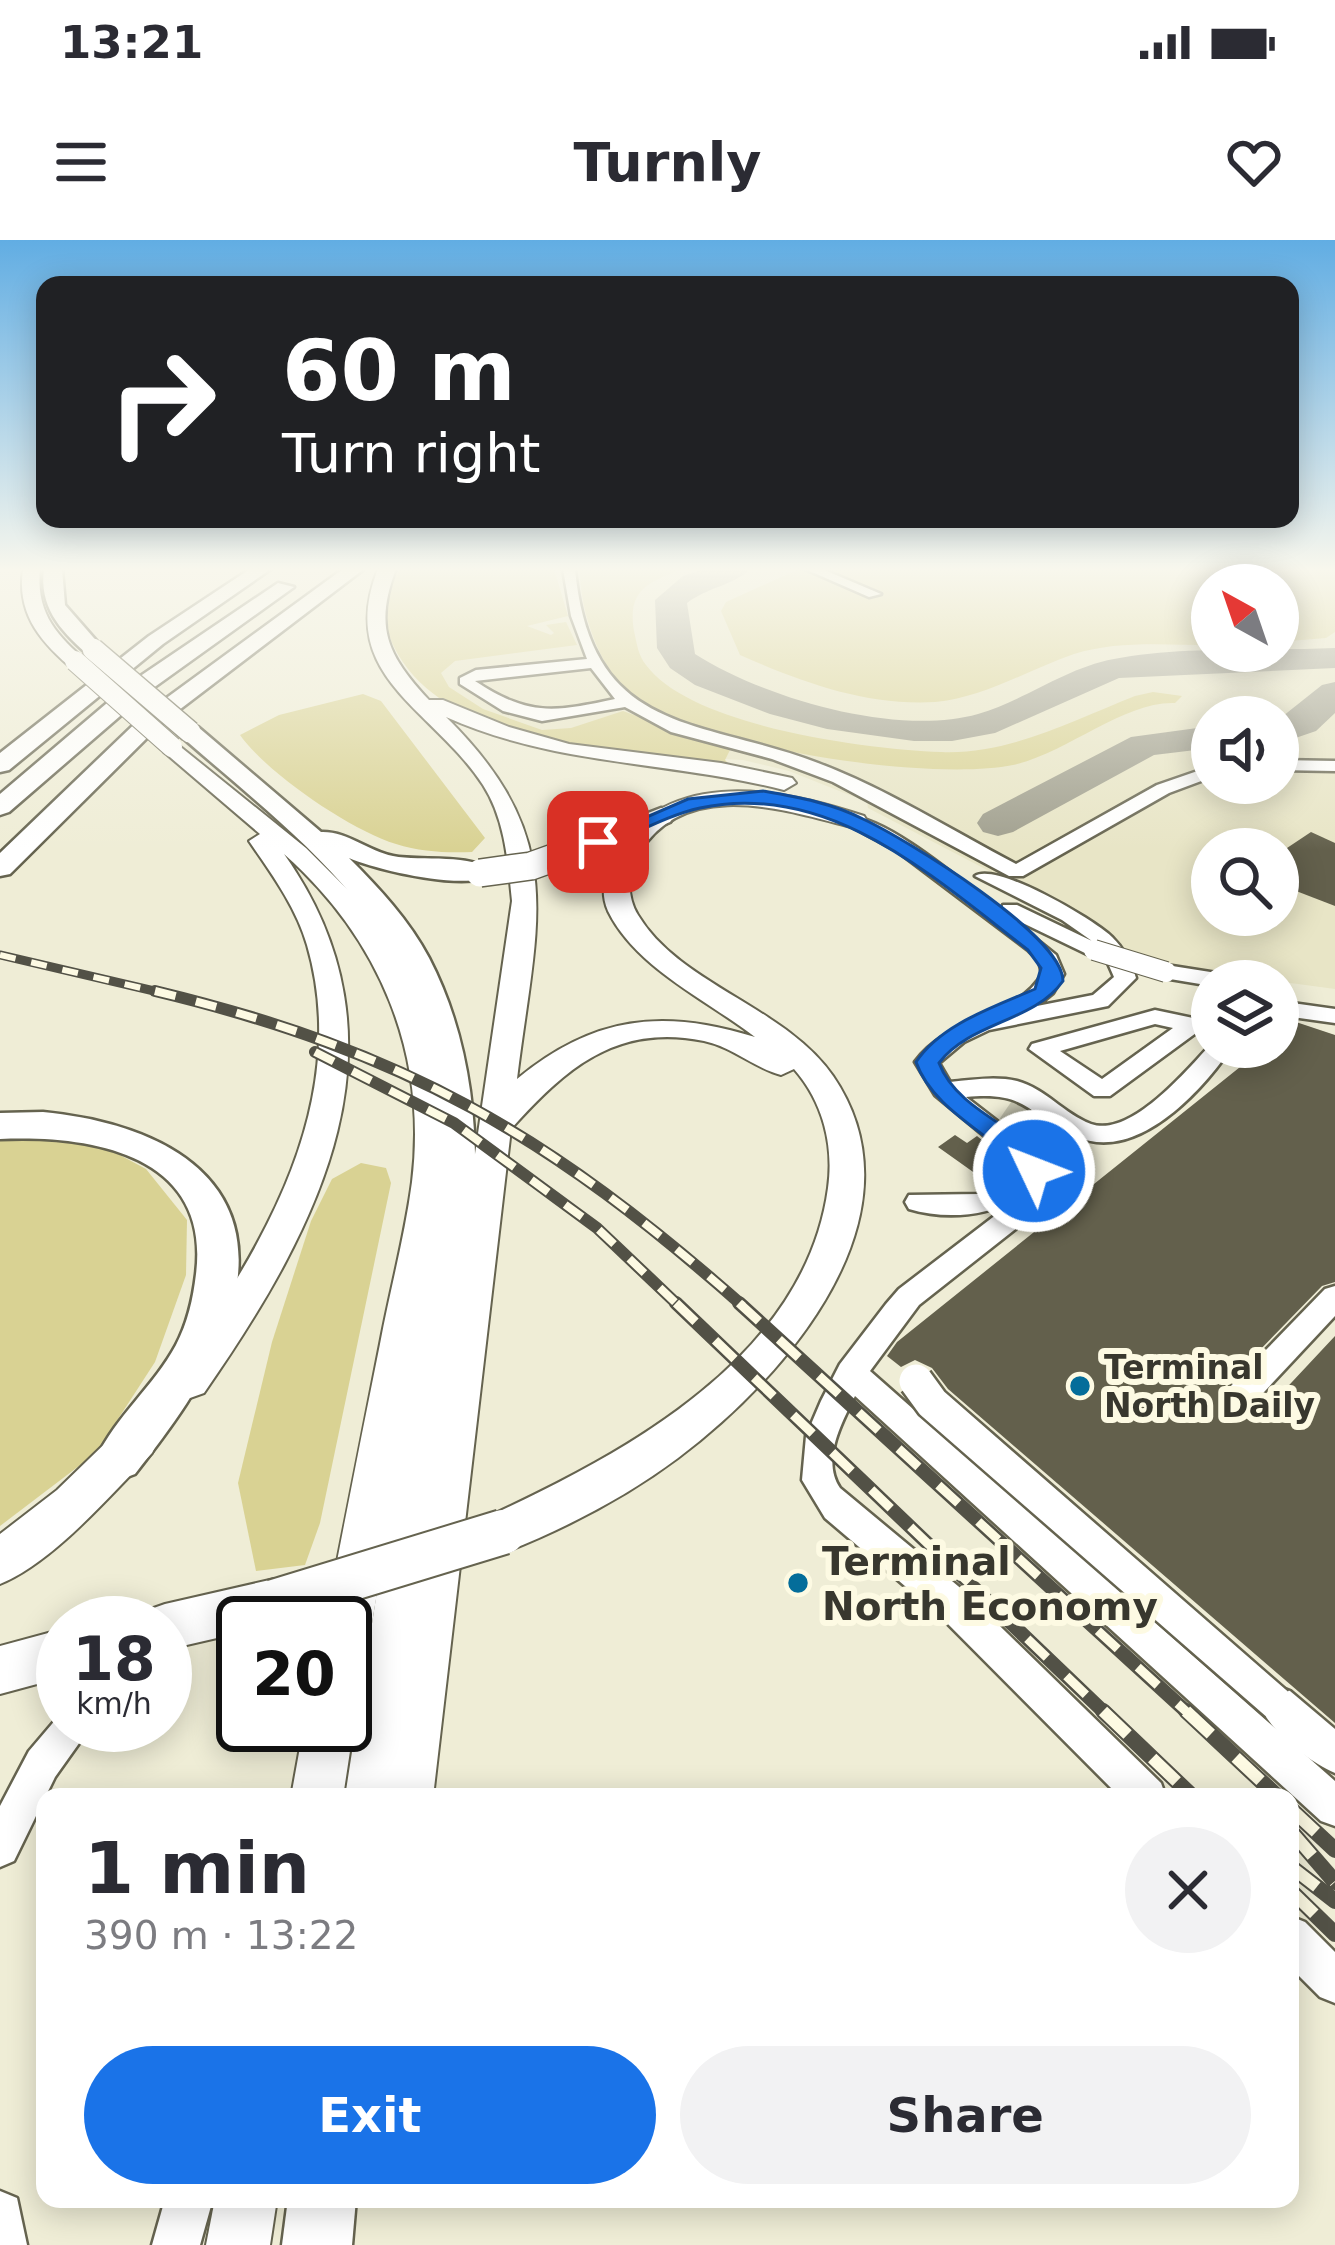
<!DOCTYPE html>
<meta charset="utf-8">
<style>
body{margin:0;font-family:"DejaVu Sans",sans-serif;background:#f2f2f3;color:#2b2b33;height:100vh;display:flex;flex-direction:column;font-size:45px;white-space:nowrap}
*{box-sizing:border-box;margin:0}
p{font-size:39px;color:#7c7c81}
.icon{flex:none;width:66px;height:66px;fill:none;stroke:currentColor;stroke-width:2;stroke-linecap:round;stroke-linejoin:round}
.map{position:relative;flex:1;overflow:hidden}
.side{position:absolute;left:36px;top:1548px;width:1263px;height:420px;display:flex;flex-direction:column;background:#fff;border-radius:24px;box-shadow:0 6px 30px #0003}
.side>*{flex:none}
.hud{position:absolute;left:36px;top:36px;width:1263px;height:252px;border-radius:24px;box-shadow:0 6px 30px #0003;background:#202124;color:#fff;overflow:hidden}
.needle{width:78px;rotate:320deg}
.tools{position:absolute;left:1191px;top:324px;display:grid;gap:24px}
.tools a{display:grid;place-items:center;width:108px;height:108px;border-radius:50%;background:#fff;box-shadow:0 6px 30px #0003;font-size:60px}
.speed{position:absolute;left:36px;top:1356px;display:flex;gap:24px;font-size:60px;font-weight:700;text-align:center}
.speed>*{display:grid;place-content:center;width:156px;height:156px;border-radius:50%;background:#fff;box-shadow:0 6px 30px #0003;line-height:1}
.speed small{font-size:30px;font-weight:400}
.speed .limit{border:6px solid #111;border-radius:18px;background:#fff;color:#111}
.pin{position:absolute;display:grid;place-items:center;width:102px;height:102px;color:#fff;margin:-51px;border-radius:24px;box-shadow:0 6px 18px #0006}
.me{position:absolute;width:132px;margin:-66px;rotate:313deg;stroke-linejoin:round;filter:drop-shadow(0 0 9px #0008)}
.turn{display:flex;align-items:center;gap:42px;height:252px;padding:0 48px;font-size:54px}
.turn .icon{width:156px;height:156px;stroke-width:2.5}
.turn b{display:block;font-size:84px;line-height:102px}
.round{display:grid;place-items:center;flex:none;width:126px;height:126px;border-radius:63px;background:#f2f2f3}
.head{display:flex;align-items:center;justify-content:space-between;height:204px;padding:0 48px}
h1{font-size:72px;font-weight:700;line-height:90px}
.button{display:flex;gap:24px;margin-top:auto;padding:24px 48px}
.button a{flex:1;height:138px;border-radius:72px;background:#1a73e8;color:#fff;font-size:48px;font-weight:700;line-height:138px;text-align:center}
.button a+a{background:#f2f2f3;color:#2b2b33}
.status{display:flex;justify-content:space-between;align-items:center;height:84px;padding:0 60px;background:#fff;direction:ltr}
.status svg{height:33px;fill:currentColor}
header{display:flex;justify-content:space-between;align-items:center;height:156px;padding:0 48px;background:#fff;font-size:54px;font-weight:700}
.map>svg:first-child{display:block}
.built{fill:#e8e5c6;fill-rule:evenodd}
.green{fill:#d9d293}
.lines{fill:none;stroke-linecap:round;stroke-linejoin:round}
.taxiway{fill:#a09f8e;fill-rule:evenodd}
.building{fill:#63604c}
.minor-tunnel{stroke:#cac9b4;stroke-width:26;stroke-dasharray:26 12;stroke-linecap:butt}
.minor-casing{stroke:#65634f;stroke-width:5}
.major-casing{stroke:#65634f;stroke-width:4}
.highway-casing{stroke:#65634f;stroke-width:5}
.minor{fill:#fff;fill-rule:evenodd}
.major{fill:#fff;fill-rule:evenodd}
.highway{fill:#fff;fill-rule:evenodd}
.rail-far3-casing{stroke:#525146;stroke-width:9}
.rail-far2-casing{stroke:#525146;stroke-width:12}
.rail-far1-casing{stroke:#525146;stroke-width:14}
.rail-casing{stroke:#525146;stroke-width:16}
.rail-far3{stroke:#fdfae3;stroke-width:6;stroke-dasharray:16;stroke-linecap:butt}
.rail-far2{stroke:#fdfae3;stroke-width:8;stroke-dasharray:21;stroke-linecap:butt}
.rail-far1{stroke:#fdfae3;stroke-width:9;stroke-dasharray:27;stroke-linecap:butt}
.rail{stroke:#fdfae3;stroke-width:12;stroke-dasharray:34;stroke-linecap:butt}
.minor-bridge-far1-casing{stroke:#65634f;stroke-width:22;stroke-linecap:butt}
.minor-bridge-casing{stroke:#65634f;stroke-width:38;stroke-linecap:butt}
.major-bridge-far1-casing{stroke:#65634f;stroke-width:22;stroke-linecap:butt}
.major-bridge-casing{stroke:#65634f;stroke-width:48;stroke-linecap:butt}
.highway-bridge-far1-casing{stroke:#65634f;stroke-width:24;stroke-linecap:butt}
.highway-bridge-casing{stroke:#65634f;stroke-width:30;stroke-linecap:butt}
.minor-bridge-far1{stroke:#fff;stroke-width:20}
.minor-bridge{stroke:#fff;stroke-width:33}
.major-bridge-far1{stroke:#fff;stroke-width:20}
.major-bridge{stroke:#fff;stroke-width:44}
.highway-bridge-far1{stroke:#fff;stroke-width:21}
.highway-bridge{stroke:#fff;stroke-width:27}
.route{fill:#1a73e8;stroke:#114b97;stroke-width:3}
.poi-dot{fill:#046d9a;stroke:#fdfae3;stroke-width:4.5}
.labels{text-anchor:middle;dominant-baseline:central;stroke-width:12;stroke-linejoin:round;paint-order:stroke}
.poi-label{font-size:33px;font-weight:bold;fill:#38372e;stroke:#fdfae3;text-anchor:start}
.near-poi-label{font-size:39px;font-weight:bold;fill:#38372e;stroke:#fdfae3;text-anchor:start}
</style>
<div class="status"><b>13:21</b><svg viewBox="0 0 49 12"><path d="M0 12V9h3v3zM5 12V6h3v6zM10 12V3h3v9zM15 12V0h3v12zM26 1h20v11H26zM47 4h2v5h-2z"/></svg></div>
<header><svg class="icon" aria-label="menu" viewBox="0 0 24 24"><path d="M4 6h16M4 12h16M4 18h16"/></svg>Turnly<svg class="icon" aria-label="heart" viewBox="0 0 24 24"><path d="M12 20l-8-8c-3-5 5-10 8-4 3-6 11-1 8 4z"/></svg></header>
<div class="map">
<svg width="1335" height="2005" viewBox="0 0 1335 2005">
<rect width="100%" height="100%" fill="#efedd6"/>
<!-- built -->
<path class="built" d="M405,329H1335V749L1192,730L1125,713L1091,684L868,568L867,562L789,531L743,520L667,516L538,497L434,449ZM1212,345H1278V411H1212ZM1212,477H1278V543H1212ZM1212,609H1278V675H1212Z"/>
<!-- green -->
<g class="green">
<path d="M400,329H554L568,376L527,386L551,395L554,393L546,385L566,382L577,405L455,421L441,433L449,447L483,469L542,490L571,488L623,471L730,510L725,520L728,523C630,516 444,509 394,407C381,381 385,353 400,329Z"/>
<path d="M580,329H683C648,342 627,350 634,391C637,404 638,415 646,425C692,487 867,509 941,512C1009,515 1074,480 1135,456L1153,452L1182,456L1175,463C1124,461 1067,513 1013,525C930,542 696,508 630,454C599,428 579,368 580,329Z"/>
<path d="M799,329H1335V392L1326,398L1278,402V345H1212V405C1167,405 1117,400 1074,414C1030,429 983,458 935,462C866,466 802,442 740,415L721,371L726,362Z"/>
<path d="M363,454L381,461L485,598L472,612C447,613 421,612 396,604C350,590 267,533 240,495L279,475Z"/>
<polygon points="0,895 90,899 146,929 187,980 186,1035 155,1122 96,1213 0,1286"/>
<polygon points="361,923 386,928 391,943 320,1283 305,1325 256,1331 238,1243 272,1102 311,981 332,939"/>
</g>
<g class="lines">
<!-- taxiway -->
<g class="taxiway">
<path d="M705,329H750C734,345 706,348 687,363L695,414C764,458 896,497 978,474C1026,460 1065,428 1114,419C1177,406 1269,411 1335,408V428L1119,438L995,493L952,501H914L827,489L770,474L695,445L670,428L657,408L655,360L683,336Z"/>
<polygon points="1335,442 1335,473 1316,491 1278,504 1278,480 1322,445"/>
<polygon points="1212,486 1212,508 1154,515 1013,592 998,596 983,592 977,583 983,574 1131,497"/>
</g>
</g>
<!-- building -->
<g class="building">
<polygon points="1311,592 1335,603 1335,666 1278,644 1278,614"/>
<polygon points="1296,782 1335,795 1335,1042 1322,1046 1225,1146 1220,1160 1226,1171 1237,1175 1254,1169 1262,1174 1335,1096 1335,1483 948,1149 932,1128 915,1120 901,1127 887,1116 897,1102 1265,807 1278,807 1278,797"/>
<polygon points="955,895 967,903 977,896 993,909 984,915 993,922 976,934 938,907"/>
</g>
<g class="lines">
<!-- minor-tunnel -->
<polyline class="minor-tunnel" points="1007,868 1062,906"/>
<defs>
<g id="minor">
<path d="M563,329H575C591,496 697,477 818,523C887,549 951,590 1016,624L1157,545L1212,526V537L1169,553L1023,636H1009L833,542L772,519L671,492L625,467L542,481L503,471L460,444V438L476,430L587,419L571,376ZM591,428L615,459C554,472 530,477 475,441Z"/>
<polygon points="805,329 822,329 881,354 869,357"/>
<polygon points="1278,520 1335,521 1335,531 1278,530"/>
<path d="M849,577C885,574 970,648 1002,672L1003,665H1017L1092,701L1062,680L975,636C996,622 1092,678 1112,697C1124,709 1131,721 1136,738L1108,766L989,790L964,802L939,823L950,842C972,840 995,836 1017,841C1046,849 1064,874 1091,884C1131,898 1188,829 1212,803V807H1232C1201,852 1136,924 1075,896C1025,874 1029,851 966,857L1045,918L1047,931C1017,974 956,983 909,969L905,962L909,955L979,954L1022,927L935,855L915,822C949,775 1019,777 1042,734L1039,721L1028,710L897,611L849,585ZM1006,675L1087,714L1103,712L1114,737L1093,755L1037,766L1053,753L1064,734L1056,715Z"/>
<polygon points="1166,725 1223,734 1234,741 1212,741 1212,746 1158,737 1158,727"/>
<polygon points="1278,761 1335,769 1335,783 1278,775"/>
<path d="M1155,770L1212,782V796L1196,793L1110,856H1094L1029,809L1032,804ZM1155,784L1173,788L1102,839L1060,811Z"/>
<path d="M1062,897L1071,900L1084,921L1070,946L919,1065L870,1131L1335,1541V1586L1321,1581L855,1156C842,1182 821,1220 840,1248L964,1351L1161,1543L1166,1557H1120L939,1375L825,1278L802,1240L806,1196L821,1161L840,1124L886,1064L899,1049L1052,932L1058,921L1050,906Z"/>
<polygon points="1335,1046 1335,1076 1250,1167 1239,1171 1228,1167 1224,1158 1228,1149 1325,1049"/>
<path d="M1277,1446L1290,1451L1335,1489V1533C1309,1522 1269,1490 1259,1464L1264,1451Z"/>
<polygon points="63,1471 63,1485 92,1485 55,1537 14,1621 0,1627 0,1566 29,1511"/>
<polygon points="1290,1676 1305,1682 1335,1712 1335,1763 1320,1757 1290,1727"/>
<polygon points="0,1951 17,1958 27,2005 0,2005"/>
<polygon points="165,1959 213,1959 200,2005 152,2005"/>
</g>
<g id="major">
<path d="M23,329H40C36,369 53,392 82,417V425H68C37,398 17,371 23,329Z"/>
<path d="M378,329H396C374,387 387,415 429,460H443L509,487L569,504L721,523L792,538L796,543L784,550C670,521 555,526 446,477C571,600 536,682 517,839C593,776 663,768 755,797C707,760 636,728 608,671C599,651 605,627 617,610C672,526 784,549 864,576L867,581L855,588C787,571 685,535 638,615C627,634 627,657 638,675C680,745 786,767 833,836C928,975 786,1137 678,1218C626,1257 564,1289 503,1313L487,1307L481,1292L487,1277C626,1213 805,1117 828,948C834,905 823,862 794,829L781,835C754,828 733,807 704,801C616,783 565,829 511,889L433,1557H381L512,661C508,622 505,579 483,545C433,468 335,437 378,329Z"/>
<path d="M172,500L306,608L373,675L415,749L437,824L446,940L369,1401L362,1418L345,1425V1383H325C343,1290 361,1197 380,1104C390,1050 405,996 412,942C428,813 379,698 284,614C417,802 320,986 204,1153L190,1158L176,1153L170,1141L176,1129C264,1009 352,859 307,705C296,667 271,633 249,601L260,594L164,512L161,507Z"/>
<path d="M137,1181L152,1187L158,1200L152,1213C110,1255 54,1322 0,1344V1294L57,1250L122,1187Z"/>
<polygon points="274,1339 290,1346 297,1362 290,1378 243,1383 243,1392 165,1410 165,1383 143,1383 148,1370 165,1364"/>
<polygon points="63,1389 63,1437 0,1454 0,1406"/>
<polygon points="345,1467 354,1485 343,1557 291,1557 304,1485 345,1485"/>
<polygon points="215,1959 277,1959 270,2005 206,2005"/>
</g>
<g id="highway">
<path d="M44,329H62L65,365L100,405V413H86C59,389 39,366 44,329Z"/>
<polygon points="250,329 271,329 163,404 9,530 0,532 0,513 149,396"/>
<polygon points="343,329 364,329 162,483 10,634 0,636 0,613 146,473"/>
<polygon points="278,343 294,347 149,451 9,572 0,575 0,554 133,441"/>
<path d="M190,485L198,487L321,592C347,591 368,611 393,616C421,622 473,612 494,633C473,653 376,630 349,618C379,648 409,680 429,718C512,878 463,1070 438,1239C423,1345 413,1451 401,1557H345L435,979C437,933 441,887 435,841C416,680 295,596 182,497L178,492Z"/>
<polygon points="661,568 670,570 674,576 670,582 598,610 585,602 589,596"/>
<path d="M43,872C166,884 277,943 226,1086C206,1141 171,1188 135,1234L119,1240L103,1234L96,1219C115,1177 154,1146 176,1105C188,1082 193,1059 196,1034C211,914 91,895 0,899V873Z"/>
<polygon points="288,1959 356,1959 352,2005 282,2005"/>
</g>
</defs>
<!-- minor casing -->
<use href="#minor" class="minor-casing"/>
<!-- major casing -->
<use href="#major" class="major-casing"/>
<!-- highway casing -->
<use href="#highway" class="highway-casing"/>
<!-- minor -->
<use href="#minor" class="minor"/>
<!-- major -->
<use href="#major" class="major"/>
<!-- highway -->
<use href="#highway" class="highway"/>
<defs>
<polyline id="rail-far3" points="0,715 167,754"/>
<g id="rail-far2">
<path d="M155,751C405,811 551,896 743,1066"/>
<polyline points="315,812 454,883 597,988 679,1066"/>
</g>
<g id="rail-far1">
<polyline points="676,1063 1106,1474"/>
<polyline points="739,1063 1189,1474"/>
</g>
<g id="rail">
<polyline points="1103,1471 1193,1557"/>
<polyline points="1186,1471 1278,1557"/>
<polyline points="1291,1569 1335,1610"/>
<polyline points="1290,1590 1335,1642"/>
<polyline points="1290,1626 1335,1661"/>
<polyline points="1290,1650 1335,1694"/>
</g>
</defs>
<!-- rail-far3 casing -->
<use href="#rail-far3" class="rail-far3-casing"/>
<!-- rail-far2 casing -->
<use href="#rail-far2" class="rail-far2-casing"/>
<!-- rail-far1 casing -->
<use href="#rail-far1" class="rail-far1-casing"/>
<!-- rail casing -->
<use href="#rail" class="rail-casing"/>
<!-- rail-far3 -->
<use href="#rail-far3" class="rail-far3"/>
<!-- rail-far2 -->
<use href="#rail-far2" class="rail-far2"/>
<!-- rail-far1 -->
<use href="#rail-far1" class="rail-far1"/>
<!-- rail -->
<use href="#rail" class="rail"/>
<defs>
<polyline id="minor-bridge-far1" points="1094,710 1166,732"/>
<polyline id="minor-bridge" points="916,1141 932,1163 1277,1464"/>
<polyline id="major-bridge-far1" points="75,421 172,507"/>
<polyline id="major-bridge" points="274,1362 503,1292"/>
<polyline id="highway-bridge-far1" points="93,409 190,492"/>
<polyline id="highway-bridge" points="480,633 531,626 598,602"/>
</defs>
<!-- minor-bridge-far1 casing -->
<use href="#minor-bridge-far1" class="minor-bridge-far1-casing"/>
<!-- minor-bridge casing -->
<use href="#minor-bridge" class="minor-bridge-casing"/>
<!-- major-bridge-far1 casing -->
<use href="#major-bridge-far1" class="major-bridge-far1-casing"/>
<!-- major-bridge casing -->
<use href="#major-bridge" class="major-bridge-casing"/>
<!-- highway-bridge-far1 casing -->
<use href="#highway-bridge-far1" class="highway-bridge-far1-casing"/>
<!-- highway-bridge casing -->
<use href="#highway-bridge" class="highway-bridge-casing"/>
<!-- minor-bridge-far1 -->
<use href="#minor-bridge-far1" class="minor-bridge-far1"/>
<!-- minor-bridge -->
<use href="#minor-bridge" class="minor-bridge"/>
<!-- major-bridge-far1 -->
<use href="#major-bridge-far1" class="major-bridge-far1"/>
<!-- major-bridge -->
<use href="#major-bridge" class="major-bridge"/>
<!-- highway-bridge-far1 -->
<use href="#highway-bridge-far1" class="highway-bridge-far1"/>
<!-- highway-bridge -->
<use href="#highway-bridge" class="highway-bridge"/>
</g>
<!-- sky -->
<linearGradient id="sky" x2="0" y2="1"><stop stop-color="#61ade3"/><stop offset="0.54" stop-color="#f8f7ed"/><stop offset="1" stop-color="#f8f7ed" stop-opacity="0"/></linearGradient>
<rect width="1335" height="610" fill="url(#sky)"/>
<!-- route -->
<path class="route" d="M763,551C797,557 832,563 863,579C906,599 1063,695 1063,741C1034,782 970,782 939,823C956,868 1014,886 1045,918L1049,925L1044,938H1025C1012,902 935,877 916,822C941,784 994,767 1035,749L1041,728L1028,710C933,637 829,540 700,568C668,575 635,594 605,606L589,602L688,559Z"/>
<!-- markers -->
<g class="poi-dot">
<circle cx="1080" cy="1146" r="12"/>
<circle cx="798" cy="1343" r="12"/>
</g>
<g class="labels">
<!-- poi labels -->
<g class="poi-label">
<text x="1104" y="1127">Terminal<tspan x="1104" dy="38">North Daily</tspan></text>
</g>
<!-- near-poi labels -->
<g class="near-poi-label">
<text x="822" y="1321">Terminal<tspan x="822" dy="45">North Economy</tspan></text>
</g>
</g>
</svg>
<div class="tools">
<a><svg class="needle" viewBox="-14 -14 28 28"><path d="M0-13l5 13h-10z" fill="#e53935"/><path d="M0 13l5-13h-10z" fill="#7c7c81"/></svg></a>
<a><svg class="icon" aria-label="sound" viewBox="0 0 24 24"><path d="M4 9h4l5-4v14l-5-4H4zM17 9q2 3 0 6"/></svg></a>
<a><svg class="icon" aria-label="search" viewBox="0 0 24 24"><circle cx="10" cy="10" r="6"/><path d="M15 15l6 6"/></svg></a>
<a><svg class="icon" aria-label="layers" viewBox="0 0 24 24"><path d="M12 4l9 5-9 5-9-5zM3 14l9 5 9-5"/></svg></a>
</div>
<div class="speed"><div>18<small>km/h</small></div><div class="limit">20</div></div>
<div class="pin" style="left:598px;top:602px;background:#d93025"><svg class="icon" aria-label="arrive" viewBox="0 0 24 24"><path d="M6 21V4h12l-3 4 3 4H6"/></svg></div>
<svg class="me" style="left:1034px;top:931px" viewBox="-20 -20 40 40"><circle r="17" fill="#1a73e8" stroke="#fff" stroke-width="3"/><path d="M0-11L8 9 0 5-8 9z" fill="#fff"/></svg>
<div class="hud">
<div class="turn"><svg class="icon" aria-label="right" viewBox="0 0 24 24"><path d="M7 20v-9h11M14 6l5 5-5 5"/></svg><div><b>60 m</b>Turn right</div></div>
</div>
<section class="side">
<div class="head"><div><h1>1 min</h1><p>390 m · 13:22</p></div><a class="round"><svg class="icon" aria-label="close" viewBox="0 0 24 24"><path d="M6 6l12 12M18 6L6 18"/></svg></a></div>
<div class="button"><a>Exit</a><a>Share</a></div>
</section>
</div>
